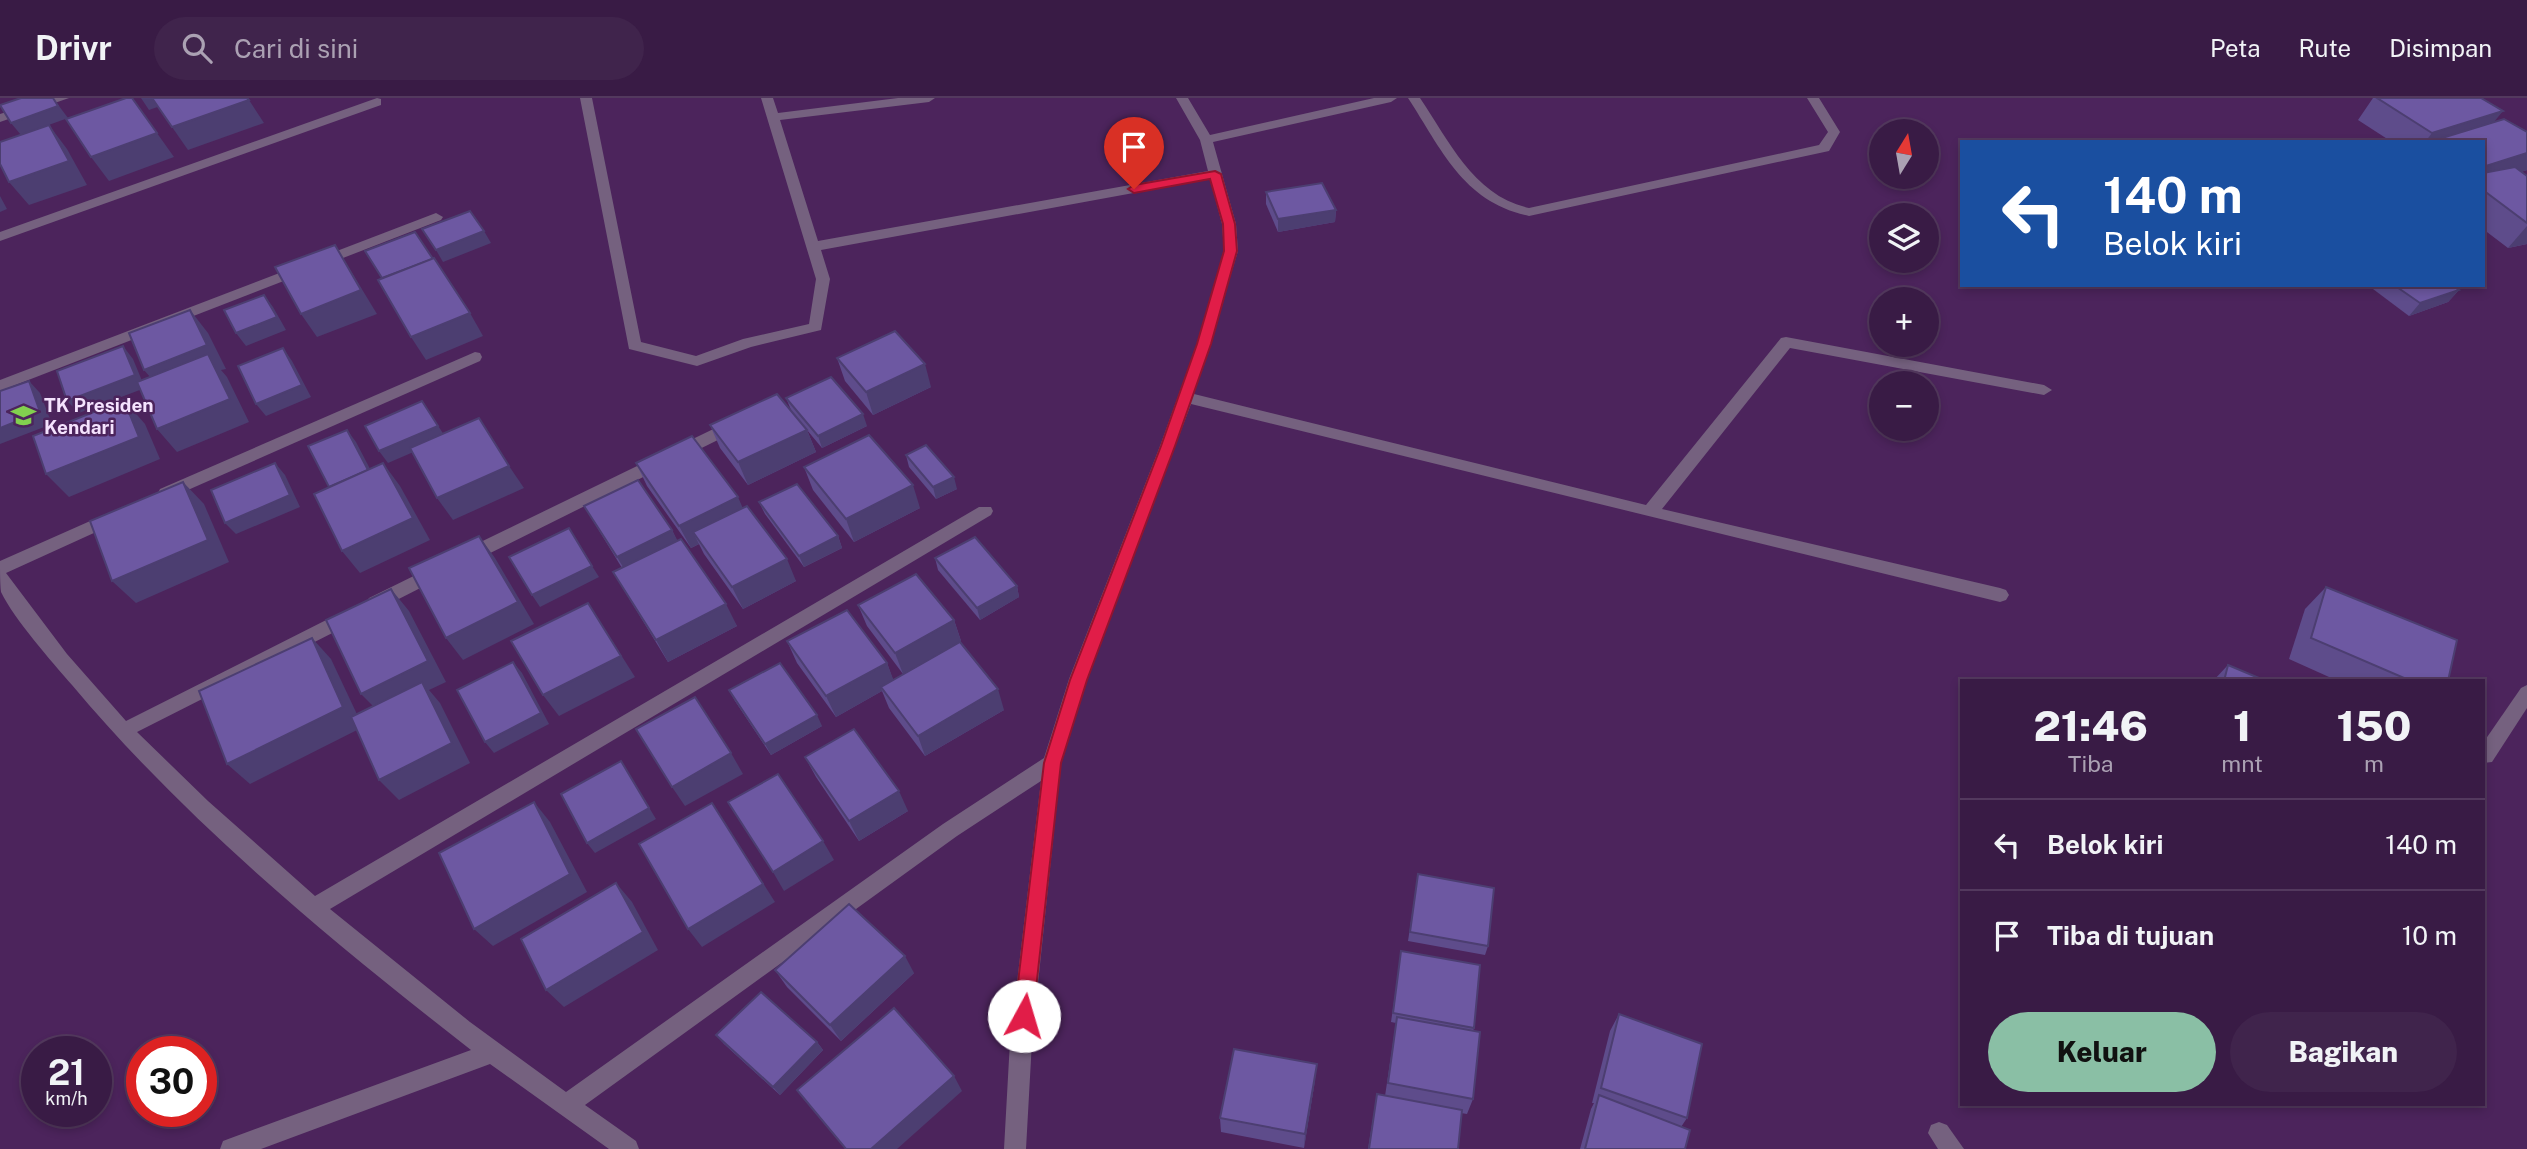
<!DOCTYPE html>
<html lang="id">
<meta charset="utf-8">
<style>
body{margin:0;font-family:"Public Sans",sans-serif;background:#40244c;color:#f1f3f6;height:100vh;display:flex;flex-direction:column;font-size:26px;white-space:nowrap}
*{box-sizing:border-box;margin:0}
p{font-size:23px;color:#aba1b3}
.icon{flex:none;width:38px;height:38px;fill:none;stroke:currentColor;stroke-width:2;stroke-linecap:round;stroke-linejoin:round}
.map{position:relative;flex:1;overflow:hidden}
.sheet{position:absolute;left:1960px;top:581px;width:525px;height:427px;display:flex;flex-direction:column;background:#391b45;border-radius:0px;box-shadow:0 4px 10px #0003,0 0 0 2px #53395e}
.sheet>*{flex:none}
.top-card{position:absolute;left:1960px;top:42px;width:525px;height:147px;border-radius:0px;box-shadow:0 4px 10px #0003,0 0 0 2px #53395e;background:#1a4fa0;color:#fff;overflow:hidden}
.needle{width:46px;rotate:11deg}
.tools{position:absolute;left:1869px;top:21px;display:grid;gap:14px}
.tools a{display:grid;place-items:center;width:70px;height:70px;border-radius:50%;background:#391b45;box-shadow:0 4px 10px #0003,0 0 0 2px #53395e;font-size:35px}
.speed{position:absolute;left:21px;top:938px;display:flex;gap:14px;font-size:35px;font-weight:700;text-align:center}
.speed>*{display:grid;place-content:center;width:91px;height:91px;border-radius:50%;background:#391b45;box-shadow:0 4px 10px #0003,0 0 0 2px #53395e;line-height:1}
.speed small{font-size:18px;font-weight:400}
.speed .limit{border:10px solid #d22;background:#fff;color:#111}
.pin{position:absolute;display:grid;place-items:center;width:60px;height:60px;color:#fff;margin:-72px -30px;border-radius:50% 50% 50% 0;rotate:-45deg;box-shadow:0 0 7px #0007}
.pin .icon{rotate:45deg}
.me{position:absolute;width:77px;margin:-38px;rotate:6deg;stroke-linejoin:round;filter:drop-shadow(0 0 5px #0008)}
.turn{display:flex;align-items:center;gap:24px;height:147px;padding:0 28px;font-size:32px}
.turn .icon{width:91px;height:91px;stroke-width:2.5}
.turn b{display:block;font-size:49px;line-height:60px}
.eta{display:flex;justify-content:space-evenly;align-items:center;height:119px;text-align:center}
.eta b{font-size:42px;font-weight:800;line-height:49px}
.primary-button{display:flex;gap:14px;margin-top:auto;padding:14px 28px}
.primary-button a{flex:1;height:80px;border-radius:42px;background:#8abfa5;color:#111;font-size:28px;font-weight:800;line-height:80px;text-align:center}
.primary-button a+a{background:#40244c;color:#f1f3f6}
ul{padding:0;list-style:none}
li{display:flex;align-items:center;gap:21px;height:91px;padding:0 28px;border-top:2px solid #53395e}
li div{flex:1}
li b{display:block;font-size:26px}
li em{font-style:normal}
header{display:flex;align-items:center;gap:42px;box-sizing:border-box;height:98px;padding:0 35px;background:#391b45;border-bottom:2px solid #53395e}
header strong{font-size:33px}
nav{display:flex;gap:38px;margin-inline-start:auto;font-size:24px}
.search{width:490px;height:63px;background:#40244c;display:flex;align-items:center;gap:18px;box-sizing:border-box;padding:0 24px;border-radius:38px;color:#aba1b3;font-size:26px}
.map>svg:first-child{display:block}
.lines{fill:none;stroke-linecap:round;stroke-linejoin:round}
.street{fill:#75617f;fill-rule:evenodd}
.wall{fill:#5e4c8b}
.shaded-wall{fill:#4c3e71}
.building{fill:#6d58a2;stroke:#4c3e71;stroke-width:2}
.route{fill:#e11d48;stroke:#92132f;stroke-width:2}
.labels{text-anchor:middle;dominant-baseline:central;stroke-width:5;stroke-linejoin:round;paint-order:stroke}
.poi-label{font-size:19px;font-weight:bold;fill:#f5e3fe;stroke:#4c245c;text-anchor:start}
</style>
<header>
<strong>Drivr</strong>
<div class="search"><svg class="icon" aria-label="search" viewBox="0 0 24 24"><circle cx="10" cy="10" r="6"/><path d="M15 15l6 6"/></svg>Cari di sini</div>
<nav><a>Peta</a><a>Rute</a><a>Disimpan</a></nav>
</header>
<div class="map">
<svg width="2527" height="1051" viewBox="0 0 2527 1051">
<rect width="100%" height="100%" fill="#4c245c"/>
<g class="lines">
<!-- street -->
<g class="street">
<polygon points="50,0 69,0 0,24 0,16"/>
<polygon points="377,0 381,1 381,7 0,143 0,134"/>
<path d="M580,0H592L641,244L696,258L743,241L809,226L816,181L761,0H773L778,15L898,0H935L929,4L780,22L818,143L1208,73L1200,42L1176,0H1188L1210,37L1374,0H1397L1391,4L1213,44L1236,126L1238,153L1194,296L1646,407L1781,240L1786,239L2044,287L2052,292L2044,297L1790,250L1662,411L2000,490L2006,492L2009,497L2006,502L2000,504L1191,306L1087,581L1061,665L1032,943L1026,1051H1004L1010,943L1041,683L957,738L585,1007L636,1043L639,1051H609L490,966L261,1051H220L223,1043L231,1040L471,952C330,842 187,724 72,587C52,564 14,521 1,494C0,486 0,472 0,463L106,416H118L120,420L118,424L6,475L67,556L126,623L344,513H356L359,518L356,523L137,634L208,703L315,798L979,409H991L993,413L991,417L330,811L470,924L566,994L943,726L1044,660L1069,581L1160,348L1197,246L1224,153L1222,126L1210,81L821,152L830,181L821,232L751,249L697,268L629,251Z"/>
<path d="M1408,0H1420C1449,43 1474,98 1529,110L1819,47L1828,34L1807,0H1819L1840,34L1829,53L1529,118C1463,104 1442,52 1408,0Z"/>
<polygon points="436,115 443,119 441,122 0,293 0,282"/>
<polygon points="475,254 480,255 482,259 480,263 172,399 166,401 158,395 160,391"/>
<polygon points="736,320 744,326 742,330 472,464 460,464 458,459 460,454"/>
<polygon points="438,466 444,468 446,473 444,478 381,510 369,510 366,505 369,500"/>
<polygon points="2527,587 2527,610 2492,664 2483,665 2483,645 2521,590"/>
<polygon points="1939,1024 1947,1027 1964,1051 1938,1051 1928,1035 1931,1027"/>
</g>
</g>
<!-- wall -->
<g class="wall">
<polygon points="2373,0 2481,0 2494,24 2527,34 2527,72 2521,74 2527,78 2527,146 2508,150 2483,131 2483,44 2392,44 2358,22"/>
<polygon points="1266,94 1336,112 1335,124 1278,134 1266,106"/>
<polygon points="2376,187 2452,187 2459,192 2448,204 2409,218 2373,191"/>
<polygon points="837,260 931,289 873,317 845,283"/>
<polygon points="786,300 867,328 822,350 807,332 816,354 748,387 720,350 710,327 791,312"/>
<polygon points="906,357 957,391 936,401 909,369"/>
<polygon points="636,365 743,410 796,483 743,511 704,456 699,446 691,450 647,388"/>
<polygon points="804,369 920,410 854,444 813,392"/>
<polygon points="759,404 838,438 842,450 804,469 765,416"/>
<polygon points="584,408 672,432 677,443 737,528 668,564 613,474 622,470"/>
<polygon points="935,460 1017,488 1019,499 980,522 938,472"/>
<polygon points="2326,489 2448,583 2338,583 2289,561 2305,511"/>
<polygon points="858,507 954,522 961,543 903,576 867,528"/>
<polygon points="787,543 887,565 893,582 1004,612 925,658 889,610 882,593 836,619 797,565"/>
<polygon points="2228,567 2266,583 2213,583"/>
<polygon points="729,592 822,628 771,657 735,603"/>
<polygon points="805,659 908,713 859,743 816,679"/>
<polygon points="1418,776 1488,848 1485,857 1408,843"/>
<polygon points="1400,862 1474,930 1473,933 1473,1001 1467,1016 1461,1015 1458,1051 1368,1051 1377,996 1385,998 1396,925 1391,924"/>
<polygon points="775,872 914,875 841,943 787,889"/>
<polygon points="1619,916 1687,1020 1681,1029 1685,1051 1580,1051 1591,1011 1594,1005 1592,1005 1610,933"/>
<polygon points="716,937 817,944 823,952 780,997 724,946"/>
<polygon points="1315,982 1304,1050 1221,1034 1220,1020"/>
</g>
<!-- shaded-wall -->
<g class="shaded-wall">
<polygon points="53,0 68,20 21,37 11,25"/>
<polygon points="132,0 174,59 109,83 91,59"/>
<polygon points="141,0 183,0 149,12"/>
<polygon points="249,2 264,25 188,52 172,29"/>
<polygon points="2503,13 2484,36 2442,40 2439,44 2425,44 2432,35"/>
<polygon points="49,27 67,51 87,87 29,107 9,84"/>
<polygon points="2527,55 2527,72 2483,86 2483,72 2486,68"/>
<polygon points="0,98 7,111 0,114"/>
<polygon points="1336,112 1335,124 1278,134 1278,121"/>
<polygon points="2527,128 2527,146 2508,150"/>
<polygon points="484,133 491,145 443,164 436,152"/>
<polygon points="335,147 377,216 317,239 301,216"/>
<polygon points="2459,192 2448,204 2409,218 2420,205"/>
<polygon points="264,197 273,209 286,232 246,248 236,235"/>
<polygon points="190,212 208,235 226,271 221,272 227,279 249,324 177,354 157,331 164,295 144,272"/>
<polygon points="470,215 483,238 426,262 411,239"/>
<polygon points="123,248 133,261 145,290 79,315 67,303"/>
<polygon points="283,250 292,263 311,299 266,318 256,306"/>
<polygon points="925,266 931,289 873,317 866,294"/>
<polygon points="29,283 40,295 52,326 0,346 0,330"/>
<polygon points="124,302 145,326 160,361 69,399 46,376"/>
<polygon points="422,303 446,340 388,365 379,353"/>
<polygon points="863,316 867,328 822,350 818,338"/>
<polygon points="347,332 356,344 380,390 342,407"/>
<polygon points="807,332 816,354 748,387 738,364"/>
<polygon points="275,365 285,377 300,409 236,436 225,425"/>
<polygon points="383,365 400,388 430,442 360,475 342,453"/>
<polygon points="509,368 524,390 453,422 437,400"/>
<polygon points="954,379 957,391 936,401 933,389"/>
<polygon points="183,384 204,406 229,464 136,505 112,483"/>
<polygon points="913,387 920,410 854,444 846,421"/>
<polygon points="738,399 748,422 693,434 699,446 691,450 679,428"/>
<polygon points="672,432 684,455 630,481 617,459"/>
<polygon points="479,438 495,460 534,526 463,562 446,540"/>
<polygon points="838,438 842,450 804,469 799,458"/>
<polygon points="787,461 796,483 743,511 732,489"/>
<polygon points="592,468 599,479 540,509 532,497"/>
<polygon points="1017,488 1019,499 980,522 977,510"/>
<polygon points="391,491 409,513 446,584 429,592 440,605 470,665 399,702 379,682 381,616 361,596"/>
<polygon points="588,505 635,579 559,618 543,597"/>
<polygon points="726,506 737,528 668,564 656,542"/>
<polygon points="954,522 961,543 903,576 895,555"/>
<polygon points="312,540 331,561 363,629 250,686 227,666"/>
<polygon points="513,564 522,575 549,626 494,655 485,644"/>
<polygon points="887,565 895,586 881,589 882,593 836,619 826,598"/>
<polygon points="998,591 1004,612 925,658 918,638"/>
<polygon points="817,617 822,628 771,657 765,646"/>
<polygon points="731,655 743,676 685,708 672,689"/>
<polygon points="621,663 656,721 595,755 587,745"/>
<polygon points="899,693 908,713 859,743 849,723"/>
<polygon points="534,704 550,724 587,794 493,848 474,831"/>
<polygon points="712,705 775,804 702,849 688,831"/>
<polygon points="823,743 834,762 784,793 773,774"/>
<polygon points="616,785 632,804 658,852 564,909 546,892"/>
<polygon points="905,858 914,875 841,943 830,927"/>
<polygon points="817,944 823,952 780,997 773,989"/>
<polygon points="1317,966 1315,982 1304,1050 1305,1036"/>
<polygon points="954,978 962,993 897,1051 871,1051"/>
</g>
<!-- building -->
<g class="building">
<polygon points="21,0 53,0 58,8 11,25 0,7"/>
<polygon points="126,0 132,0 157,35 91,59 66,21"/>
<polygon points="152,0 247,0 249,2 172,29"/>
<polygon points="2377,0 2481,0 2503,13 2432,35"/>
<polygon points="2504,21 2527,34 2527,55 2486,68 2483,67 2483,44 2447,44 2442,40"/>
<polygon points="49,27 69,63 9,84 0,66 0,44"/>
<polygon points="2515,69 2527,78 2527,125 2483,92 2483,75"/>
<polygon points="1322,85 1336,112 1278,121 1266,94"/>
<polygon points="470,113 484,133 436,152 422,131"/>
<polygon points="415,134 433,161 382,180 365,153"/>
<polygon points="335,147 361,192 301,216 275,169"/>
<polygon points="434,160 470,215 411,239 378,182"/>
<polygon points="2394,187 2452,187 2459,192 2420,205"/>
<polygon points="264,197 277,219 236,235 224,212"/>
<polygon points="190,212 207,247 144,272 129,235"/>
<polygon points="895,233 925,266 866,294 837,260"/>
<polygon points="123,248 135,277 67,303 57,273"/>
<polygon points="283,250 302,287 256,306 238,268"/>
<polygon points="208,256 230,301 157,331 137,284"/>
<polygon points="831,279 863,316 818,338 786,300"/>
<polygon points="29,283 40,314 0,330 0,293"/>
<polygon points="777,296 807,332 738,364 710,327"/>
<polygon points="124,302 139,339 46,376 33,338"/>
<polygon points="422,303 438,328 379,353 365,328"/>
<polygon points="479,320 509,368 437,400 410,350"/>
<polygon points="347,332 368,372 329,389 308,348"/>
<polygon points="869,337 913,387 846,421 804,369"/>
<polygon points="692,338 738,399 679,428 636,365"/>
<polygon points="926,347 954,379 933,389 906,357"/>
<polygon points="275,365 290,397 225,425 211,392"/>
<polygon points="383,365 413,420 342,453 314,396"/>
<polygon points="638,382 672,432 617,459 584,408"/>
<polygon points="183,384 208,442 112,483 90,423"/>
<polygon points="797,386 838,438 799,458 759,404"/>
<polygon points="747,408 787,461 732,489 693,434"/>
<polygon points="569,430 592,468 532,497 509,459"/>
<polygon points="479,438 518,504 446,540 409,470"/>
<polygon points="975,439 1017,488 977,510 935,460"/>
<polygon points="681,441 726,506 656,542 613,474"/>
<polygon points="916,476 954,522 895,555 858,507"/>
<polygon points="2326,489 2457,542 2448,583 2411,583 2311,540"/>
<polygon points="391,491 428,563 361,596 326,522"/>
<polygon points="588,505 621,558 543,597 511,543"/>
<polygon points="847,512 887,565 826,598 787,543"/>
<polygon points="312,540 343,609 227,666 199,593"/>
<polygon points="960,544 998,591 918,638 881,589"/>
<polygon points="513,564 541,615 485,644 457,592"/>
<polygon points="780,565 817,617 765,646 729,592"/>
<polygon points="2228,567 2266,583 2224,583"/>
<polygon points="422,584 452,645 379,682 351,619"/>
<polygon points="695,599 731,655 672,689 636,631"/>
<polygon points="854,631 899,693 849,723 805,659"/>
<polygon points="621,663 649,710 587,745 561,696"/>
<polygon points="778,676 823,743 773,774 728,704"/>
<polygon points="534,704 570,776 474,831 439,755"/>
<polygon points="712,705 763,786 688,831 639,746"/>
<polygon points="1418,776 1494,790 1488,848 1410,834"/>
<polygon points="616,785 643,834 546,892 521,841"/>
<polygon points="849,806 905,858 830,927 775,872"/>
<polygon points="1401,853 1480,867 1474,930 1393,915"/>
<polygon points="761,894 817,944 773,989 716,937"/>
<polygon points="894,910 954,978 871,1051 846,1051 797,992"/>
<polygon points="1619,916 1702,946 1687,1020 1601,990"/>
<polygon points="1397,919 1480,934 1473,1001 1388,985"/>
<polygon points="1234,951 1317,966 1305,1036 1220,1020"/>
<polygon points="1377,996 1462,1012 1458,1051 1369,1051"/>
<polygon points="1599,997 1690,1032 1685,1051 1585,1051"/>
</g>
<!-- route -->
<polygon class="route" points="1215,73 1221,76 1235,126 1237,153 1211,246 1175,348 1087,582 1061,665 1033,918 1030,925 1024,927 1017,925 1014,918 1044,665 1070,582 1161,348 1197,246 1224,153 1223,126 1210,81 1134,95 1128,91 1134,87"/>
<!-- icons -->
<defs>
<symbol id="school-bare" viewBox="-9 -9 18 18"><path d="M0-5L7-2L0 1L-7-2ZM-4 1L0 2.5L4 1V4Q0 6-4 4Z" fill="#82d04f" stroke="#4c245c" stroke-width="2.5" paint-order="stroke"/></symbol>
</defs>
<g fill-rule="evenodd">
<use href="#school-bare" x="6" y="300" width="35" height="35"/>
</g>
<g class="labels">
<!-- poi labels -->
<g class="poi-label">
<text x="44" y="307">TK Presiden<tspan x="44" dy="22">Kendari</tspan></text>
</g>
</g>
</svg>
<div class="tools">
<a><svg class="needle" viewBox="-14 -14 28 28"><path d="M0-13l5 13h-10z" fill="#e53935"/><path d="M0 13l5-13h-10z" fill="#aba1b3"/></svg></a>
<a><svg class="icon" aria-label="layers" viewBox="0 0 24 24"><path d="M12 4l9 5-9 5-9-5zM3 14l9 5 9-5"/></svg></a>
<a>+</a>
<a>−</a>
</div>
<div class="speed"><div>21<small>km/h</small></div><div class="limit">30</div></div>
<div class="pin" style="left:1134px;top:91px;background:#d93025"><svg class="icon" aria-label="arrive" viewBox="0 0 24 24"><path d="M6 21V4h12l-3 4 3 4H6"/></svg></div>
<svg class="me" style="left:1024px;top:918px" viewBox="-20 -20 40 40"><circle r="19" fill="#fff"/><path d="M0-13L10 11 0 6-10 11z" fill="#e11d48"/></svg>
<div class="top-card">
<div class="turn"><svg class="icon" aria-label="left" viewBox="0 0 24 24"><path d="M17 20v-9H6M10 6l-5 5 5 5"/></svg><div><b>140 m</b>Belok kiri</div></div>
</div>
<section class="sheet">
<div class="eta">
<div><b>21:46</b><p>Tiba</p></div>
<div><b>1</b><p>mnt</p></div>
<div><b>150</b><p>m</p></div>
</div>
<ul>
<li><svg class="icon" aria-label="left" viewBox="0 0 24 24"><path d="M17 20v-9H6M10 6l-5 5 5 5"/></svg><div><b>Belok kiri</b></div><em>140 m</em></li>
<li><svg class="icon" aria-label="arrive" viewBox="0 0 24 24"><path d="M6 21V4h12l-3 4 3 4H6"/></svg><div><b>Tiba di tujuan</b></div><em>10 m</em></li>
</ul>
<div class="primary-button"><a>Keluar</a><a>Bagikan</a></div>
</section>
</div>
